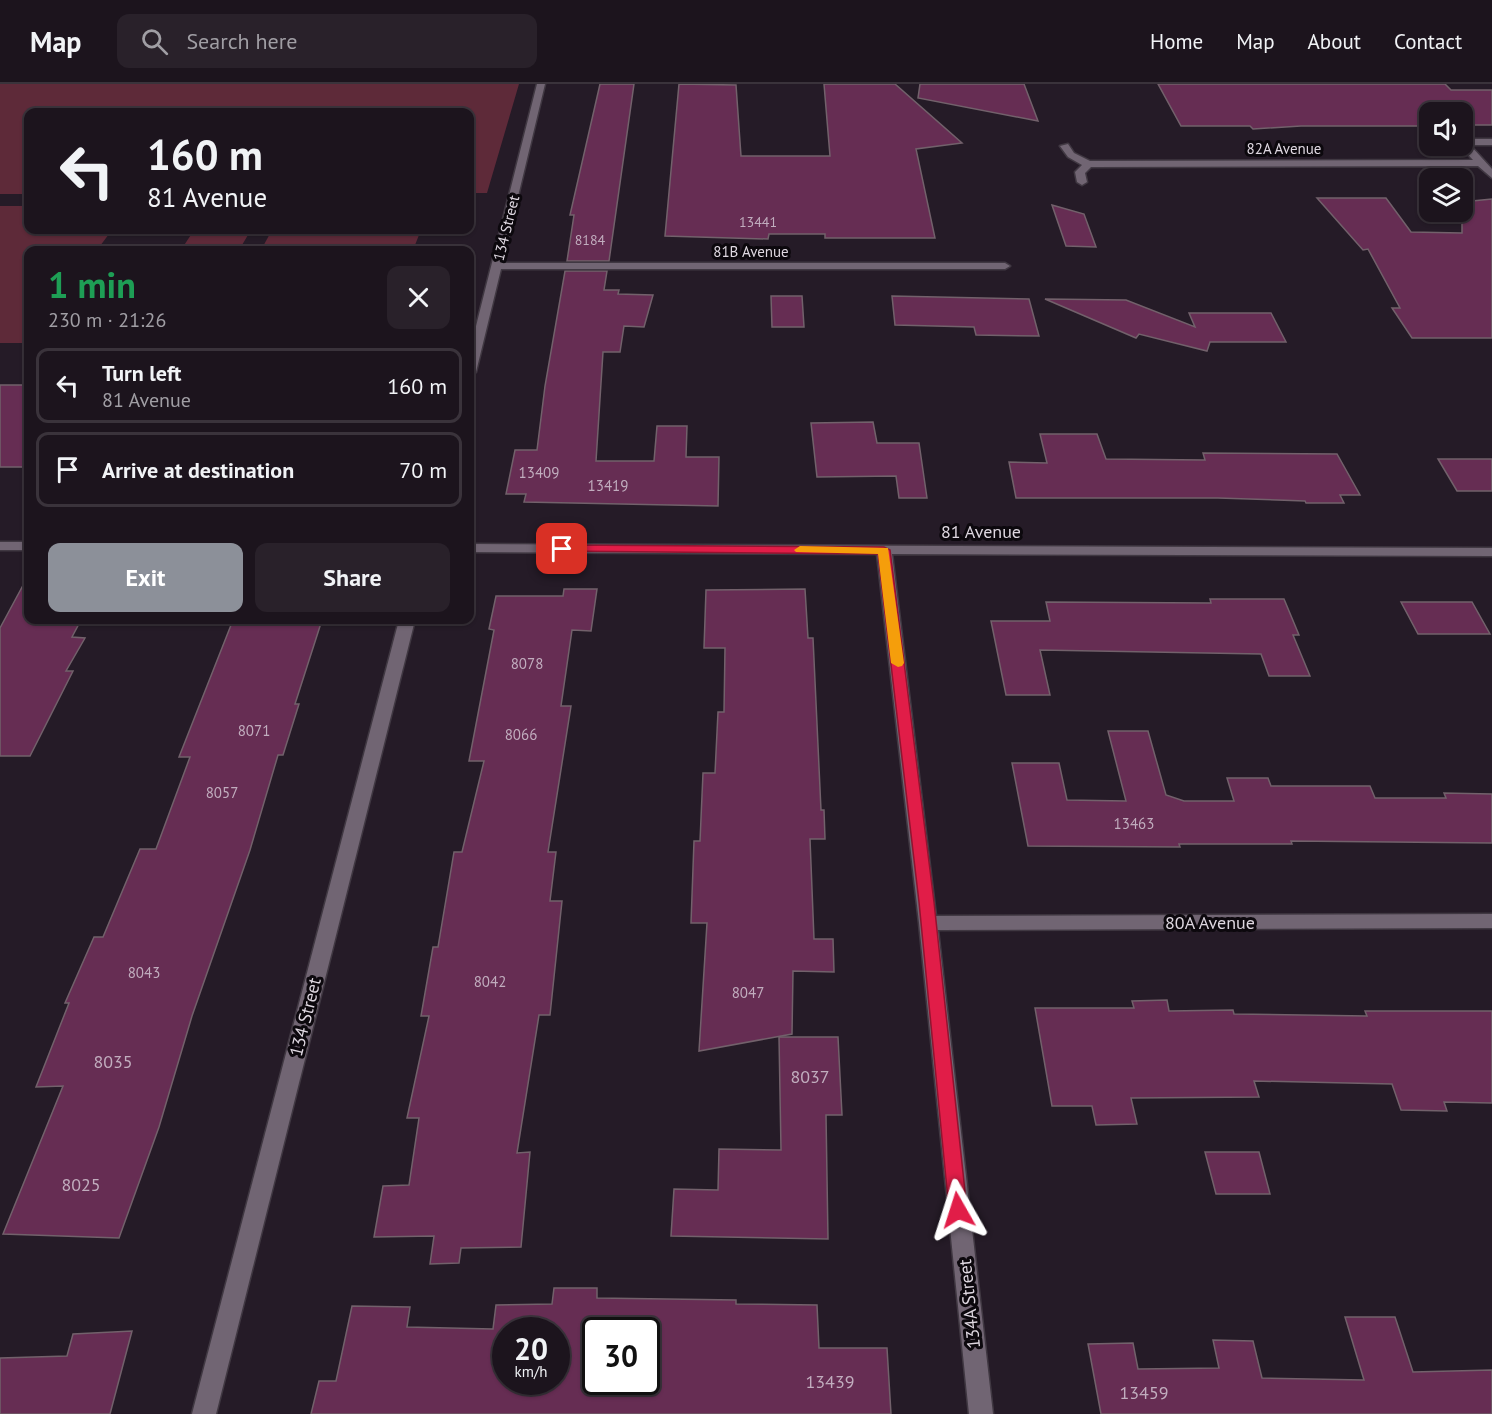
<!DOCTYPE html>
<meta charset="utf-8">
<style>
body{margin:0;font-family:"PT Sans",sans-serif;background:#29212a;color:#f1f3f6;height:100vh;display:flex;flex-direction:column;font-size:22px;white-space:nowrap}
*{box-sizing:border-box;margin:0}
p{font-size:20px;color:#a09ea4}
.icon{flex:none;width:33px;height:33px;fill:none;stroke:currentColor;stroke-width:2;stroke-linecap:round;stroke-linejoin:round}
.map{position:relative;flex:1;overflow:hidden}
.details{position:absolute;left:24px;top:162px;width:450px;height:378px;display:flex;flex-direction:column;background:#1c141d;border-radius:12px;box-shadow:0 2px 4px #0004,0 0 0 2px #3a333b}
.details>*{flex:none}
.hud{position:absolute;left:24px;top:24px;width:450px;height:126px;border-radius:12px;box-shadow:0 2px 4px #0004,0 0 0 2px #3a333b;background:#1c141d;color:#f1f3f6;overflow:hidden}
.controls{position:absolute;left:1419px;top:18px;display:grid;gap:12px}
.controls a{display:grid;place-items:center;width:54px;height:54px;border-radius:12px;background:#1c141d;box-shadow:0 2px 4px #0004,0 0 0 2px #3a333b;font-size:30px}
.speed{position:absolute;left:492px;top:1233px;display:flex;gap:12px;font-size:30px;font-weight:700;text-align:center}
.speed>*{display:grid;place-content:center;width:78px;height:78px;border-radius:50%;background:#1c141d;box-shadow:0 2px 4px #0004,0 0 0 2px #3a333b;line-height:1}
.speed small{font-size:15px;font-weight:400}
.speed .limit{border:3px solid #111;border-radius:9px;background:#fff;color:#111}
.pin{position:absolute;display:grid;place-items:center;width:51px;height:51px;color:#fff;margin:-26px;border-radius:12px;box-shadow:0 3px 9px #0006}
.me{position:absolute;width:66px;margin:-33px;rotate:354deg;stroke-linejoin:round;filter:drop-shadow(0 0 4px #0008)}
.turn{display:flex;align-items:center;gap:21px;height:126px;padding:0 24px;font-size:27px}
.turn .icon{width:78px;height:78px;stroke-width:2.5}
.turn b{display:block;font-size:42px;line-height:51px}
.round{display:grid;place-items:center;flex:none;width:63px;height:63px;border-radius:12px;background:#29212a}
.overview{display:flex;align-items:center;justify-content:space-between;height:102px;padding:0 24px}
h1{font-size:36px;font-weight:600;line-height:45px;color:#1e9e55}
.button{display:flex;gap:12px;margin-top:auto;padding:12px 24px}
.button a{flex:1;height:69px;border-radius:12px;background:#8c9099;color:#fff;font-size:24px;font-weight:600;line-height:69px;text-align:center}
.button a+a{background:#29212a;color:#f1f3f6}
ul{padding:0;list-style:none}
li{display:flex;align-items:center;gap:18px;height:75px;margin:0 12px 9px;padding:0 12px;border:3px solid #3a333b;border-radius:12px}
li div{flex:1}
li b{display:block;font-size:22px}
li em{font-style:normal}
header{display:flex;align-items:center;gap:36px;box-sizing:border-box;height:84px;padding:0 30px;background:#1c141d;border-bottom:2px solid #3a333b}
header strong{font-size:28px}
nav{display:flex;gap:33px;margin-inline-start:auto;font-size:21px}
.search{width:420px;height:54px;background:#29212a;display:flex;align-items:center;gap:15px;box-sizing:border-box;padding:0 21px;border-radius:12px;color:#a09ea4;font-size:22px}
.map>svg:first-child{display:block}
.green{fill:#5e2a39}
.building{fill:#662d53;stroke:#72616b;stroke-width:1.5;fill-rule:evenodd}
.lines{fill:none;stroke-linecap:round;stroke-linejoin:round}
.minor-casing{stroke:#403842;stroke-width:3}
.minor{fill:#716573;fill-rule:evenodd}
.route{fill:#e11d48;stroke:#92132f;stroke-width:1.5}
.slow{fill:#f59e0b}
.labels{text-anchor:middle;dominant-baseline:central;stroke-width:6;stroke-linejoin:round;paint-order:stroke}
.far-number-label{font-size:14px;fill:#c1adbe}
.far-street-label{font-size:15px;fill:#dfd8e1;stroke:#0c080d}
.number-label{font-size:15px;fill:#c1adbe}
.street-label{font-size:18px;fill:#dfd8e1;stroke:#0c080d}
.near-number-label{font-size:18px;fill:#c1adbe}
</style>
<header>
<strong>Map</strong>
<div class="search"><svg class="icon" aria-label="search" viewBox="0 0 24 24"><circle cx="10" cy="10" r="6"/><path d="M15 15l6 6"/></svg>Search here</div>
<nav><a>Home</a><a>Map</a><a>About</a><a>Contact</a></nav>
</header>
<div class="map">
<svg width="1492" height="1330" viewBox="0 0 1492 1330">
<rect width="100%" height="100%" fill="#251b27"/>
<!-- green -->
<g class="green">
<polygon points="0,0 519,0 487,109 470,109 470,28 28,28 28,110 0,110"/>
<polygon points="0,122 28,122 28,146 112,146 97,166 28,166 28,259 0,259"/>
<polygon points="194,146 251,146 239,166 154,166 156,164 183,163"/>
<polygon points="272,146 421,146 413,166 261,166"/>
</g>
<!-- building -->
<g class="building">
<polygon points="600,0 634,0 609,177 567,177 574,131 570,131"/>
<polygon points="679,0 736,1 741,72 830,72 824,0 895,0 962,59 916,65 935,154 825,154 825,150 769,150 768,155 665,152"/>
<polygon points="920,0 1024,0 1038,37 918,14"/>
<polygon points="1158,0 1445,0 1451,6 1492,6 1492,41 1462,41 1462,28 1430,28 1430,41 1422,42 1301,42 1253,45 1250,42 1181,42"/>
<polygon points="1317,114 1386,114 1411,148 1462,149 1462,118 1492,115 1492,254 1412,254 1392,224 1400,224 1368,165 1363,166"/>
<polygon points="1052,121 1084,130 1096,163 1066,162"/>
<polygon points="565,187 607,187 604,206 619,206 618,210 653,211 644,243 624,242 620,268 603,268 596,377 654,377 657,342 687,342 686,373 719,373 718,422 524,418 526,410 506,410 515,366 537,366 545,302"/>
<polygon points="771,212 802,212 804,243 772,243"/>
<polygon points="892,212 1029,215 1039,252 976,251 974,243 895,241"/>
<polygon points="1045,215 1126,216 1195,243 1189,229 1271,229 1286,258 1210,258 1207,267 1139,250 1136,254"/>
<rect x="0" y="301" width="28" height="82"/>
<polygon points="873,338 877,359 919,359 927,414 899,414 896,392 817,393 811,339"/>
<polygon points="1040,350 1097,350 1106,375 1205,376 1203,369 1337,370 1360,411 1340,411 1344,419 1306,419 1305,417 1218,414 1016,414 1009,378 1047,379"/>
<polygon points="1438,375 1492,375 1492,407 1457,407"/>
<polygon points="28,492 28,536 81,536 72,553 85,554 66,587 73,587 30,672 0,672 0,544"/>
<polygon points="564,505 597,505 591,547 572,546 561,622 571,622 548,768 556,768 550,817 562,817 550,931 539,931 517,1069 530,1068 521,1163 461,1164 459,1179 430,1180 434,1152 374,1153 383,1102 409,1101 419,1034 407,1034 429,932 421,932 433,863 438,863 454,768 462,768 484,677 469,677 494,546 489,545 496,512 563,512"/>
<polygon points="805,505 808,554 813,554 821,726 824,726 825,755 810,755 814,855 833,855 834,888 793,887 792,950 699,967 707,839 691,839 694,757 700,757 703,689 715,689 718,628 724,628 725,564 704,564 706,506"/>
<polygon points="1210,515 1284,515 1299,551 1293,551 1310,592 1269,592 1261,570 1040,566 1050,611 1006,611 991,537 1050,537 1046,518 1211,519"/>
<polygon points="1401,518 1472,518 1490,550 1418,550"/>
<polygon points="233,536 322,536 295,620 299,620 283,671 278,671 250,766 192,932 159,1043 119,1154 3,1150 63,1002 36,1003 69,919 65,919 94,853 103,853 140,765 156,765 190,673 179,673"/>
<polygon points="1108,647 1148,647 1166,711 1184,717 1234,717 1227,694 1268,694 1271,702 1370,702 1375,714 1446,714 1444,709 1492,710 1492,759 1291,757 1292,760 1179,760 1180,763 1028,762 1012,679 1059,679 1067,716 1126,717"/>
<polygon points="1167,916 1169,927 1233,926 1234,930 1367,932 1365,927 1492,927 1492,1019 1444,1018 1447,1027 1401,1026 1392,1000 1254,997 1259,1013 1131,1014 1137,1040 1096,1041 1092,1022 1052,1022 1035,924 1134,924 1132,917"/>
<polygon points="779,953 838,953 842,1031 826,1031 828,1155 671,1152 674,1105 718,1106 719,1065 781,1066"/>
<polygon points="1205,1068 1259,1068 1270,1110 1216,1110"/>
<path d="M554,1204H597V1214L736,1216V1220L817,1221L819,1264H887L891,1330H311L319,1297H336L352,1222L410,1223L407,1243L493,1245L496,1221L552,1220ZM506,1246H556V1298H506ZM596,1246H646V1298H596Z"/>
<polygon points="1345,1233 1395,1233 1413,1288 1492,1286 1492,1330 1101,1330 1088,1260 1133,1259 1138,1285 1219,1284 1213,1256 1253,1257 1262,1294 1364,1296"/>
<polygon points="132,1247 110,1330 0,1330 0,1274 67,1272 73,1250"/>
</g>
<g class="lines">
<defs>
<g id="minor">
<polygon points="537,0 545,0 502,179 1005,179 1010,182 1005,185 501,185 476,288 470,292 470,266"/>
<polygon points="1462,55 1492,55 1492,61 1470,61 1492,85 1492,94 1478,82 1091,83 1085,89 1087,98 1082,101 1077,98 1075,88 1082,81 1068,73 1060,62 1068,60 1074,69 1090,77 1473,76 1460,62 1462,62"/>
<rect x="0" y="458" width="28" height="8"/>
<polygon points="470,460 1492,464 1492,472 892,470 936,832 1492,830 1492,844 938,846 993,1330 969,1330 919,839 877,470 470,468"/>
<polygon points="399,536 415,536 216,1330 192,1330"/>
</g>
</defs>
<!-- minor casing -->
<use href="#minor" class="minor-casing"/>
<!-- minor -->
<use href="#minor" class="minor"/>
</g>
<!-- route -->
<polygon class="route" points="562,461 884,463 890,466 934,818 967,1126 964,1132 958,1135 952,1132 949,1126 919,818 878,470 557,467 556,465"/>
<!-- slow -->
<polygon class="slow" points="800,462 888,464 904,579 902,582 898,583 891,579 878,470 796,468 794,466"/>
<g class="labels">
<!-- far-number labels -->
<g class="far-number-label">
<text x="758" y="138">13441</text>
<text x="590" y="156">8184</text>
</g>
<!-- far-street labels -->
<g class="far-street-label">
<text x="1284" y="64">82A Avenue</text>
<text transform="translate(506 144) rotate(-76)">134 Street</text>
<text x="751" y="167">81B Avenue</text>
</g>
<!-- number labels -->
<g class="number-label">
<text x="539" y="388">13409</text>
<text x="608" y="401">13419</text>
<text x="527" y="579">8078</text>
<text x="254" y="646">8071</text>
<text x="521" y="650">8066</text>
<text x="222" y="708">8057</text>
<text x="1134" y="739">13463</text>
<text x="144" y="888">8043</text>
<text x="490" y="897">8042</text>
<text x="748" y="908">8047</text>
</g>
<!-- street labels -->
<g class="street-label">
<text x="981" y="447">81 Avenue</text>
<text x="1210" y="838">80A Avenue</text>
<text transform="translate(305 933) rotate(-76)">134 Street</text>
<text transform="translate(969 1220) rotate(-96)">134A Street</text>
</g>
<!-- near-number labels -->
<g class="near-number-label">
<text x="113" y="977">8035</text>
<text x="810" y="992">8037</text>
<text x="81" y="1100">8025</text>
<text x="830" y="1297">13439</text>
<text x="1144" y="1308">13459</text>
</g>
</g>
</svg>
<div class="controls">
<a><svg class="icon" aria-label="sound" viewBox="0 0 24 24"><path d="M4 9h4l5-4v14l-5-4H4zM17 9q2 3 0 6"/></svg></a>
<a><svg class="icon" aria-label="layers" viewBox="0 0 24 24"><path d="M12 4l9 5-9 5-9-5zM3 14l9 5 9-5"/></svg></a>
</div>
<div class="speed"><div>20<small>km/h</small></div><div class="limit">30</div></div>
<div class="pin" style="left:562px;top:465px;background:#d93025"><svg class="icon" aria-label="arrive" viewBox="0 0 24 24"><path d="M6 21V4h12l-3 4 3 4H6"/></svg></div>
<svg class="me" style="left:958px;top:1126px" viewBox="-20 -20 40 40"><path d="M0-17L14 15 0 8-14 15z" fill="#e11d48" stroke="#fff" stroke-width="4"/></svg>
<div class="hud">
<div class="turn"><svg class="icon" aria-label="left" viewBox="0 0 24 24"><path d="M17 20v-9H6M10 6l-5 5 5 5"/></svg><div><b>160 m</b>81 Avenue</div></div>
</div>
<section class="details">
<div class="overview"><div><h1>1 min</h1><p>230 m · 21:26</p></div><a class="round"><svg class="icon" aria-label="close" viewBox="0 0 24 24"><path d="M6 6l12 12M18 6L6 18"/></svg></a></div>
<ul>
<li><svg class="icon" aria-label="left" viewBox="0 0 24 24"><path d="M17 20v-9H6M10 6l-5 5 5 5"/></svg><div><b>Turn left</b><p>81 Avenue</p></div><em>160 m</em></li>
<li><svg class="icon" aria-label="arrive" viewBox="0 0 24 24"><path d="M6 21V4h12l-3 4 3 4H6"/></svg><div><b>Arrive at destination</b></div><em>70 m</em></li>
</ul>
<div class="button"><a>Exit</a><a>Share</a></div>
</section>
</div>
